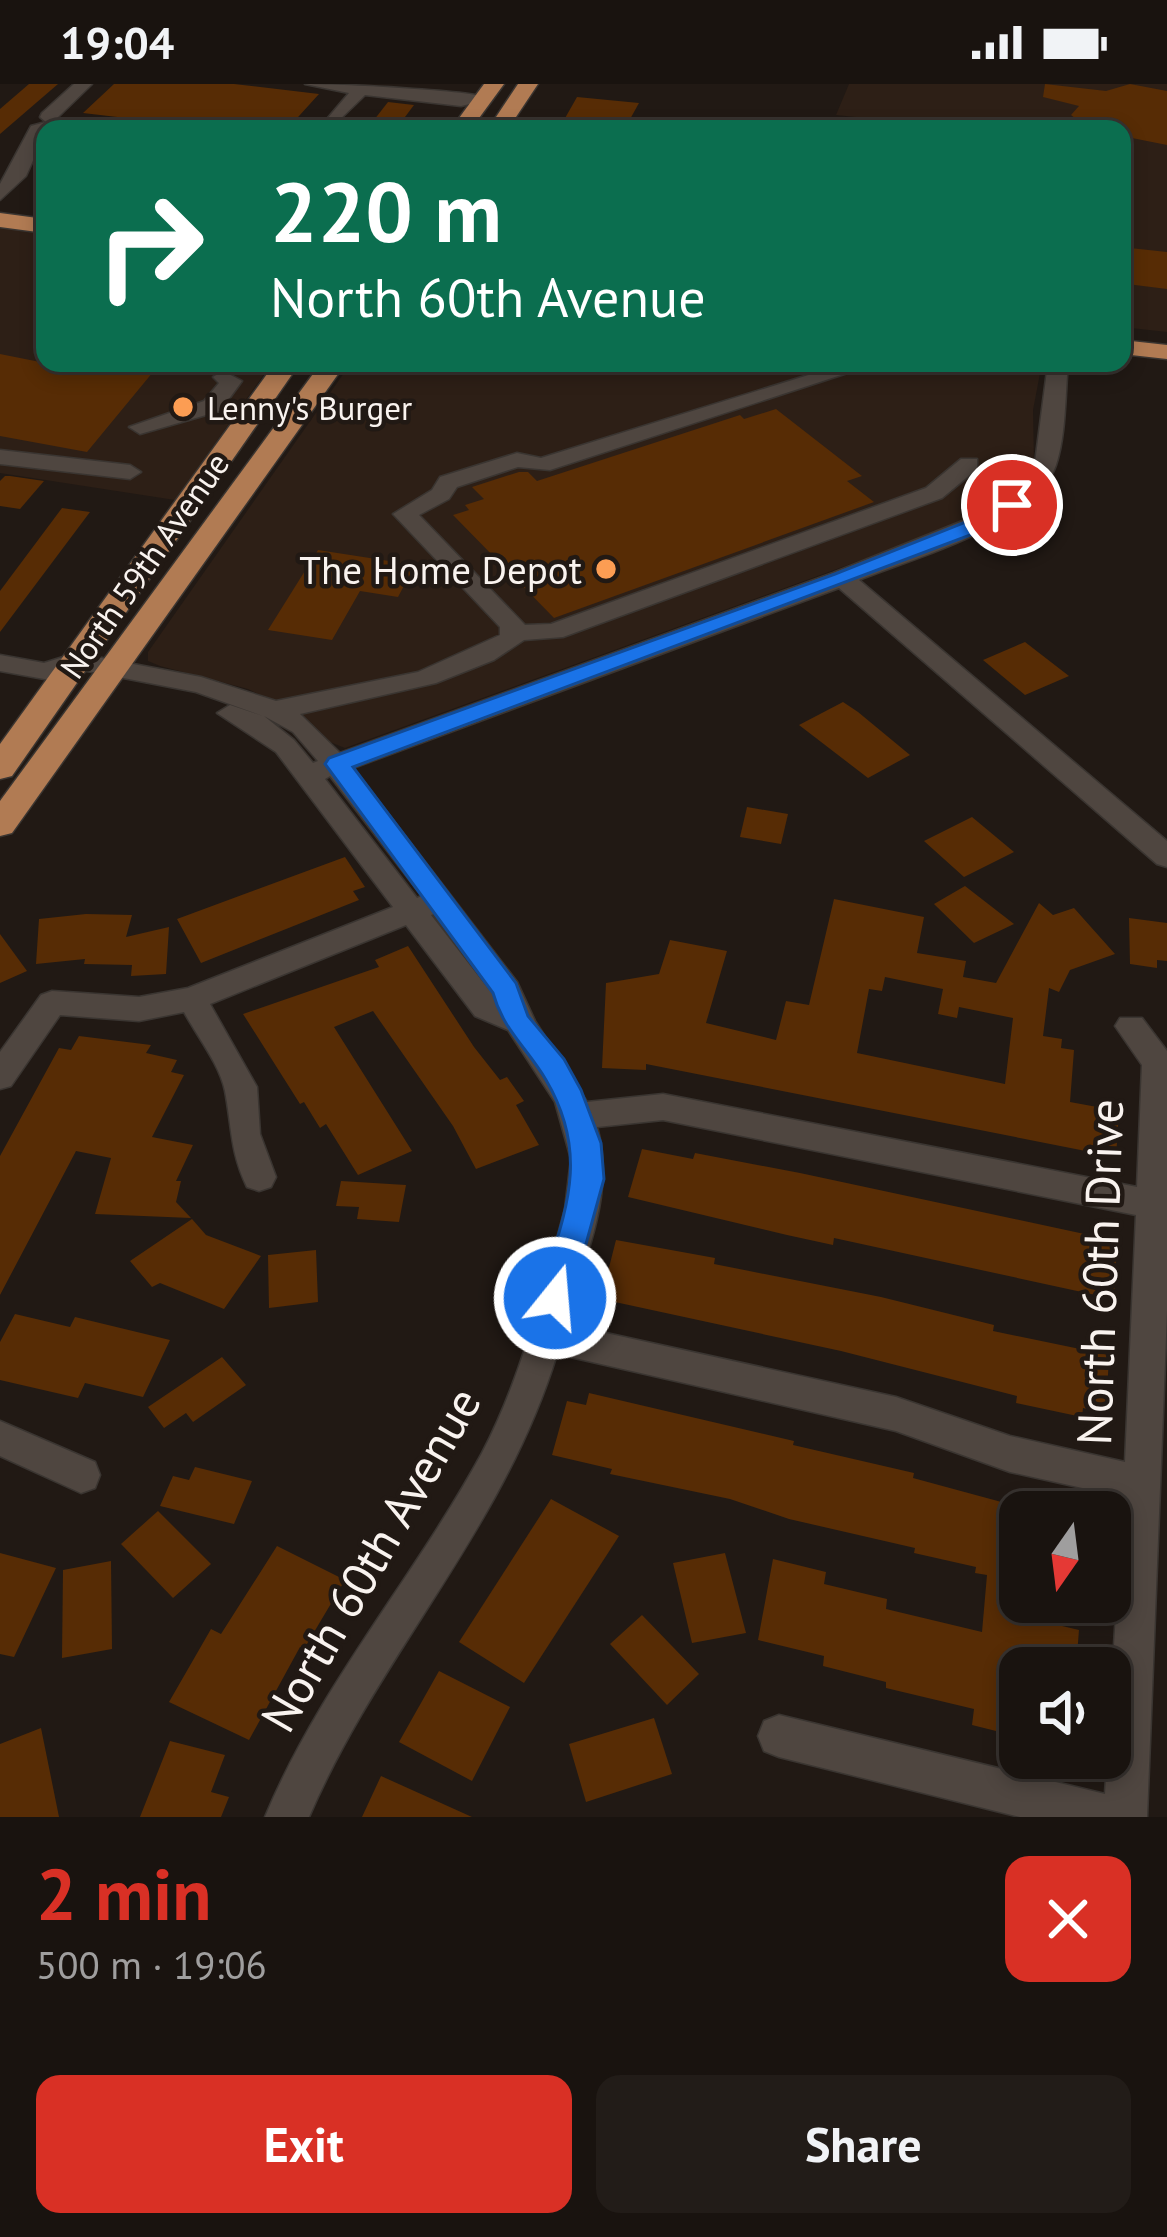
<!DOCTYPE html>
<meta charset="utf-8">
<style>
body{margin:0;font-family:"PT Sans",sans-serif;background:#221c18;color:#f1f3f6;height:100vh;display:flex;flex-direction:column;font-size:45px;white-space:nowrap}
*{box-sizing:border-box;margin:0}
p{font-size:39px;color:#9f9e9e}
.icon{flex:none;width:66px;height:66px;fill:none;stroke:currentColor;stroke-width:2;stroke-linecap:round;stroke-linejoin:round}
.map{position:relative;height:1733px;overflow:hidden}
.panel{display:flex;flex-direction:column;background:#19130f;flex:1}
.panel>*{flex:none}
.top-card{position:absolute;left:36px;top:36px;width:1095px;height:252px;border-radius:24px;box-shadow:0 6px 18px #0003,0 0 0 3px #37322f;background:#0b6e4f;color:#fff;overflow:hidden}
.needle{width:78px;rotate:194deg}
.controls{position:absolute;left:999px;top:1407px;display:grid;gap:24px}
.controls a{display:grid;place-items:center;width:132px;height:132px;border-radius:24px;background:#19130f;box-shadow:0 6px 18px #0003,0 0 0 3px #37322f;font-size:60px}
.pin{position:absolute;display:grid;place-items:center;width:102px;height:102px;color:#fff;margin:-51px;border:6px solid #fff;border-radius:50%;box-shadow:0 3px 12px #0007}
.me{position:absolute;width:132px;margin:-66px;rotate:17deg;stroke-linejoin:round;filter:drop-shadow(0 0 9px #0008)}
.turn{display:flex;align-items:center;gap:42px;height:252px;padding:0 36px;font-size:54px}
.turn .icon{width:156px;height:156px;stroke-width:2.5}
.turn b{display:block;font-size:84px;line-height:102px}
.round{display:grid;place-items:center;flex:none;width:126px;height:126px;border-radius:24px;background:#221c18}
.headline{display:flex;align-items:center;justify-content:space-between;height:204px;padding:0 36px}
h1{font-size:72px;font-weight:700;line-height:90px;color:#d93025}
.button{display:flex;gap:24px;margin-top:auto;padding:24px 36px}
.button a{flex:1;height:138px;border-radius:24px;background:#d93025;color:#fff;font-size:48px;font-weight:700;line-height:138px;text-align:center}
.button a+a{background:#221c18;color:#f1f3f6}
.status{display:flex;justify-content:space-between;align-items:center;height:84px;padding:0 60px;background:#19130f;direction:ltr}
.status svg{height:33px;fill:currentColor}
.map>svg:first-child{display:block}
.built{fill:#2d1f16}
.building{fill:#572c05;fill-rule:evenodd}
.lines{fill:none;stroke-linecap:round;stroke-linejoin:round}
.minor-casing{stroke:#3a3531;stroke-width:3}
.major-casing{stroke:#3a3531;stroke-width:3}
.minor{fill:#4f4640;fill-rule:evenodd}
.major{fill:#b17b53;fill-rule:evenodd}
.route{fill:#1a73e8;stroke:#114b97;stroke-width:3}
.poi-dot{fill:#fc9d53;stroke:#211914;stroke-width:4.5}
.labels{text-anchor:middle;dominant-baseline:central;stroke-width:9;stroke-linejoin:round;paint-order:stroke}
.far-poi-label{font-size:33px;fill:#f9f3ef;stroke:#211914;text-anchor:start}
.far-street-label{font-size:33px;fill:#f9f3ef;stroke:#211914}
.poi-label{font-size:39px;fill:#f9f3ef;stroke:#211914;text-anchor:end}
.near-street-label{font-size:48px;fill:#f9f3ef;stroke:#211914}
</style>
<div class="status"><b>19:04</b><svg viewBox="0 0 49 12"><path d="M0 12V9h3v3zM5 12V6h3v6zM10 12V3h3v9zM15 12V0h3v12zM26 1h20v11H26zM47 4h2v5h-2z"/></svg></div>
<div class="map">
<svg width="1167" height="1733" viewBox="0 0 1167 1733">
<rect width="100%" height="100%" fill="#211914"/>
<!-- built -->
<g class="built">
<polygon points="849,0 1167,0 1167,248 1122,243 1122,45 892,45 894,37 836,31"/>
<polygon points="0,143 45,149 45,279 272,279 175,416 0,389"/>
<polygon points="351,279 1042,279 1033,326 1034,380 1014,409 977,434 345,664 330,658 297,630 248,605 160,582 148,577 148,568"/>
</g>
<!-- building -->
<g class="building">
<polygon points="29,0 58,0 0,50 0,25"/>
<polygon points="114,0 234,0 319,10 289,43 232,37 228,42 197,39 194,42 83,29"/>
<polygon points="1045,0 1106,7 1130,0 1167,7 1167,61 1122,52 1122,45 1089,45 1071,31 1079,22 1043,13"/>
<polygon points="577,13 639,19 629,37 564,36"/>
<polygon points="388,18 414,21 396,45 367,45"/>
<polygon points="1130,164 1167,168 1167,205 1127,200"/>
<polygon points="0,270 45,279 153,288 87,368 0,352"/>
<polygon points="776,325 862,392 847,397 874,418 554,534 453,431 469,426 465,421 484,415 472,403 519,388 528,388 537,397 740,331 744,335"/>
<polygon points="5,392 10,392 44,397 20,425 0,422 0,397"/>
<polygon points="62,424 90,428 0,548 0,507"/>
<polygon points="318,466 415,481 398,513 360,507 332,556 268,546"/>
<polygon points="1025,558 1069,592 1025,611 983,576"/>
<polygon points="843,618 858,628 910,671 868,694 799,641"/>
<polygon points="747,723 788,730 781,760 740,753"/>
<polygon points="972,733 1014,768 964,793 924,757"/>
<polygon points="345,773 365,803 353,807 359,816 201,879 177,835"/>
<polygon points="965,802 1014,840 974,859 934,820"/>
<path d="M834,815L924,833L917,869L966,877L963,893L996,899L1039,819L1053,831L1074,824L1115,870L1070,886L1059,908L1049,904L1043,952L1062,955L1061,964L1074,966L1070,1018L1119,1027L1116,1073L646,980V986L602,984L606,899L659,890L670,856L727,867L706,939L776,956L786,917L809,921ZM885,893L943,905L938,930L957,934L959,923L1013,934L1005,1000L857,969L869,905L882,907Z"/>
<polygon points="86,830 132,831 126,853 169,843 166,890 131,892 132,881 84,880 85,875 36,880 39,835"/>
<polygon points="1129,834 1167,839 1167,877 1157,876 1157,884 1130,880"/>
<polygon points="0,850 27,887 0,899"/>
<polygon points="408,862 474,963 500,996 507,993 524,1017 516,1021 539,1061 476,1085 453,1042 373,927 334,943 412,1067 358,1091 326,1040 320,1044 304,1018 300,1020 243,930 379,883 375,876"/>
<polygon points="79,952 151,961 146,969 177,976 171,988 184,991 152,1053 193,1061 176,1097 181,1097 176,1118 191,1134 95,1130 111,1074 76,1067 0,1211 0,1072 59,964 71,966"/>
<polygon points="642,1065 693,1075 695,1069 800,1089 1117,1157 1114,1215 834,1154 833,1161 787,1151 628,1113"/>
<polygon points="341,1097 406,1101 399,1138 357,1135 359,1123 336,1122"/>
<polygon points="192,1135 206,1151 261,1172 224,1225 160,1199 152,1203 130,1177"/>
<polygon points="616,1156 715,1174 714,1180 881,1213 994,1241 993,1247 1109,1271 1106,1330 1083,1324 1082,1333 1016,1319 1017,1312 841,1267 601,1215"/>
<polygon points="316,1166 318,1218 269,1224 268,1171"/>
<polygon points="15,1230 70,1243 75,1233 170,1256 143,1313 85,1299 78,1314 0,1296 0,1258"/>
<polygon points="222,1273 246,1301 193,1338 186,1329 164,1344 148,1323"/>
<polygon points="589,1309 794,1357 793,1361 914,1389 913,1394 1020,1423 1020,1532 1079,1546 1076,1584 1020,1584 1020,1653 972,1641 974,1625 886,1604 886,1598 823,1582 824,1572 758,1556 773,1475 826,1488 824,1500 887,1515 886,1525 982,1548 987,1491 975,1489 976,1483 914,1469 915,1464 789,1435 730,1415 610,1390 612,1385 552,1371 567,1317 586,1321"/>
<polygon points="195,1383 252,1397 234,1440 160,1422 173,1392 189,1396"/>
<polygon points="551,1415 619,1452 524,1599 459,1558"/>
<polygon points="158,1427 211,1480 173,1514 121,1460"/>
<polygon points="277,1462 345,1496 304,1565 300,1563 249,1656 169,1618 211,1545 221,1550"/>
<polygon points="0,1469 56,1484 14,1573 0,1570"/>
<polygon points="725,1469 746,1549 692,1559 673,1479"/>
<polygon points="111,1477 112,1565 62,1574 63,1486"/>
<polygon points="642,1531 699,1590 667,1621 610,1560"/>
<polygon points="439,1587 510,1623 472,1697 399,1658"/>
<polygon points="654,1634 672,1690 586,1718 569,1660"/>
<polygon points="41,1644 59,1733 0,1733 0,1660"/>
<polygon points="170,1657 225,1671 211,1708 229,1713 221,1733 140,1733"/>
<polygon points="381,1692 472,1733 362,1733"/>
</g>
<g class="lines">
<defs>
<g id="minor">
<polygon points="74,0 92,0 57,34 119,45 48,43 26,92 0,116 0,100 31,42 46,38 40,33 42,29"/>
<path d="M305,0C332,0 478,6 491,15L461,22L365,11L335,40L327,35L349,9Z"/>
<polygon points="45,94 45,109 36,104 39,95"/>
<path d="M847,279H878L550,386L518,383L457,403L449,415L419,431L525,541L551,540L926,404L961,375H977V385L942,414L563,553L524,556L494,576L436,599L300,630L340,669L833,489L985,428L1026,396L1035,379L1048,279H1068C1065,311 1066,351 1056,381C1036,441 913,474 859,496L1167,757V783L1157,780L839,504L353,684L517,898L535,937L587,1018L663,1010L1137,1103L1142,981L1115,942L1120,934H1142L1167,967V1227L1147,1733H1020L779,1673L764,1667L758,1652L764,1637L779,1631L1105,1710L1123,1413L1010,1388L896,1347L557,1270C503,1446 380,1568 309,1733H265C320,1601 414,1494 482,1369C521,1295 543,1206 565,1125L571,1075L555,1018L508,946L475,932L406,841L210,920L257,1003L260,1050L276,1093L271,1103L259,1107L247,1103C230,1068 232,1043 225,1007C220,981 197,952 184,928L139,937L60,931L11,1002L0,1005V968L41,911L52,907L139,913L188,904L393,823L276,668L217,629L230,621L263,632L196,608L77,585L70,596L61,598L0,587V571L44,579L76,569L201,593L276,617L418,588L500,551V543L393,430L432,406L440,393L517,369L541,374ZM264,632L293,648L318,677L313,679L294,656ZM330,692L422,812L417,814L325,695ZM434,830L489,906L431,831ZM663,1036L1136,1131L1125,1378L1010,1352L896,1313L565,1240C584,1176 616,1109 597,1043Z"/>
<polygon points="223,287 242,297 220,327 140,350 129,343 204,317 219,299 213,293"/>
<polygon points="0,366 130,381 141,388 130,395 0,380"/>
<polygon points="0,1337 95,1378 100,1391 95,1404 81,1409 0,1372"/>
</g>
<g id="major">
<polygon points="484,0 504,0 471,45 451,45"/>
<polygon points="518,0 538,0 508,45 488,45"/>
<polygon points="0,129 45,135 45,149 0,143"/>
<polygon points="1122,256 1167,261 1167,275 1122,270"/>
<polygon points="275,279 300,279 12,692 0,695 0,660"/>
<polygon points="321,279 346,279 12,749 0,752 0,717"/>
</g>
</defs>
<!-- minor casing -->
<use href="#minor" class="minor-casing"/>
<!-- major casing -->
<use href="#major" class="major-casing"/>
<!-- minor -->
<use href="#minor" class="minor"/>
<!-- major -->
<use href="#major" class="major"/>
</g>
<!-- route -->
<path class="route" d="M1012,415L1019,416V425L981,447L353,683L516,899L528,932L564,975L581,1006L601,1059L604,1095L571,1214L567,1224L555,1228L544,1224L539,1214C562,1134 593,1076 546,996C528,965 503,946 493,909L325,680L329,674L835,490L966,438Z"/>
<!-- markers -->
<g class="poi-dot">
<circle cx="183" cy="323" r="12"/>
<circle cx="606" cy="485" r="12"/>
</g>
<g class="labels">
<!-- far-poi labels -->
<g class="far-poi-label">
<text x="207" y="323">Lenny's Burger</text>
</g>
<!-- far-street labels -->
<g class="far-street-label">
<text transform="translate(144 481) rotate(-55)">North 59th Avenue</text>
</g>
<!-- poi labels -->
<g class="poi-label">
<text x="582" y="485">The Home Depot</text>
</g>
<!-- near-street labels -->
<g class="near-street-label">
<text transform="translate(1099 1188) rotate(-88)">North 60th Drive</text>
<text transform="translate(370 1475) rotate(-60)">North 60th Avenue</text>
</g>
</g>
</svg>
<div class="controls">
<a><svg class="needle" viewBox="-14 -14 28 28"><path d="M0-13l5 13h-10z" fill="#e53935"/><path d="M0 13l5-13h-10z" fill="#9f9e9e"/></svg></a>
<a><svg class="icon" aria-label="sound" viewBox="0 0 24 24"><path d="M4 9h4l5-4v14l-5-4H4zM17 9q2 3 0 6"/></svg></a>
</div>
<div class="pin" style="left:1012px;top:421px;background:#d93025"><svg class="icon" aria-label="arrive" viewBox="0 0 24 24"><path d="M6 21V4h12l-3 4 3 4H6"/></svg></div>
<svg class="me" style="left:555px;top:1214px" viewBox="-20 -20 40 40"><circle r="17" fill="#1a73e8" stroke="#fff" stroke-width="3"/><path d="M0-11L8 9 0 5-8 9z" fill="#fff"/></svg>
<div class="top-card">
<div class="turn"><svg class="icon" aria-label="right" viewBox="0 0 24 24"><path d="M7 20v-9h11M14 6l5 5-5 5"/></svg><div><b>220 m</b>North 60th Avenue</div></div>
</div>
</div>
<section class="panel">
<div class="headline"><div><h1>2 min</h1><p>500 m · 19:06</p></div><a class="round" style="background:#d93025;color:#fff"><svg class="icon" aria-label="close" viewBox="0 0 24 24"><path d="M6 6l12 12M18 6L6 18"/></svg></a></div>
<div class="button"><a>Exit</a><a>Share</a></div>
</section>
